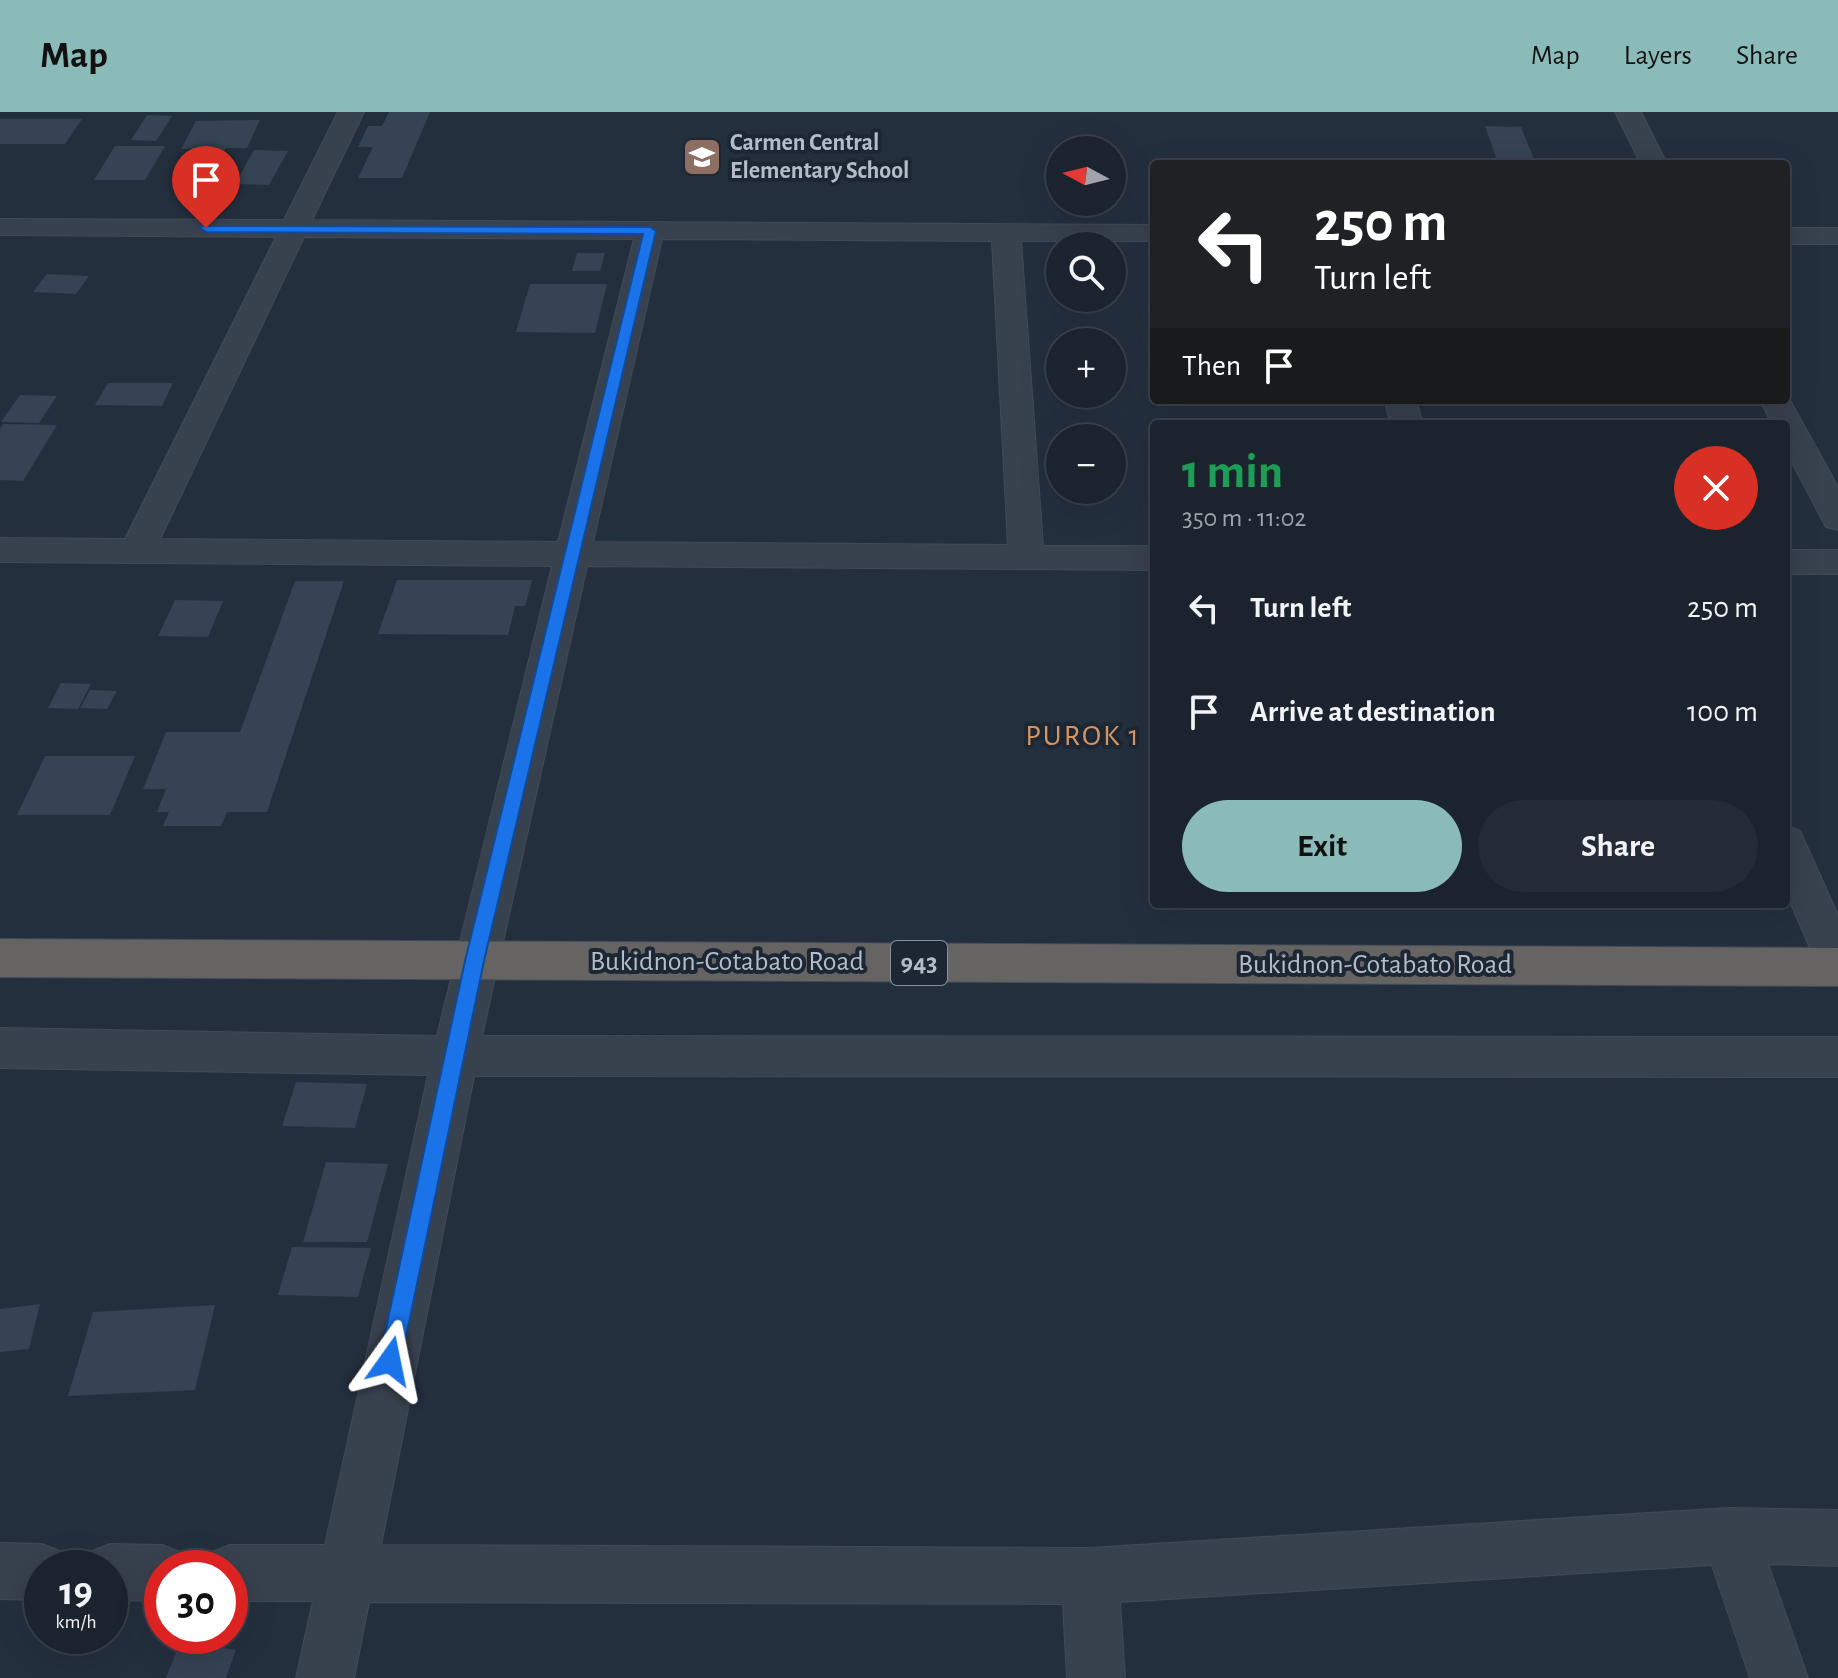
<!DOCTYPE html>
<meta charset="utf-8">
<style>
body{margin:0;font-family:"Alegreya Sans",sans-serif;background:#242b36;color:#f1f3f6;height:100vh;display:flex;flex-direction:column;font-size:30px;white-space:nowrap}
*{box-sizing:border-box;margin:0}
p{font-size:26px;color:#a0a4aa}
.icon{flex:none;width:44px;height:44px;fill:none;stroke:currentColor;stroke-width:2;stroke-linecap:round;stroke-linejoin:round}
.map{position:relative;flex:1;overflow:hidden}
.side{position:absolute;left:1150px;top:308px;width:640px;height:488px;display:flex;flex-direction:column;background:#1b232e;border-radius:8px;box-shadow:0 8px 32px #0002,0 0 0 2px #39404a}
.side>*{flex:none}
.hud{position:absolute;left:1150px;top:48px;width:640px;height:244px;border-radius:8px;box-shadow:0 8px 32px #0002,0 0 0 2px #39404a;background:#202124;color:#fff;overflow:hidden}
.needle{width:52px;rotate:277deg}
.controls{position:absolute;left:1046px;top:24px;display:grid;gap:16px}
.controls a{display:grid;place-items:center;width:80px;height:80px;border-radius:50%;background:#1b232e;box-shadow:0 8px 32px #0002,0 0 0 2px #39404a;font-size:40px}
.speed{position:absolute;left:24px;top:1438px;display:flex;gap:16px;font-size:40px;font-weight:700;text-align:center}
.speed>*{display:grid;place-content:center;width:104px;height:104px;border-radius:50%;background:#1b232e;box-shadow:0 8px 32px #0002,0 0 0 2px #39404a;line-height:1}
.speed small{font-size:20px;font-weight:400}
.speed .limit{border:12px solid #d22;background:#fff;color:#111}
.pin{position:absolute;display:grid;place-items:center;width:68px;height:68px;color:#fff;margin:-82px -34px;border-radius:50% 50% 50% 0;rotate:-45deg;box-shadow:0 0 8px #0007}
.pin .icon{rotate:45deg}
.me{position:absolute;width:88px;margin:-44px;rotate:12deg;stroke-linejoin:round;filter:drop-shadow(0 0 6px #0008)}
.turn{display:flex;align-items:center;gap:28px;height:168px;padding:0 32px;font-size:36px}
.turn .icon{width:104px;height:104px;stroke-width:2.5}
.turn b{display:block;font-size:56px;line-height:68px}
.then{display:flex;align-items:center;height:76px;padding:0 32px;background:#0003;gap:16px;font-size:30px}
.round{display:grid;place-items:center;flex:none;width:84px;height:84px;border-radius:42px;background:#242b36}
.head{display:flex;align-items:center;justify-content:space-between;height:136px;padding:0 32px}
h1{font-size:48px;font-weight:700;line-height:60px;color:#1e9e55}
.cta{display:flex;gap:16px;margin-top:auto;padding:16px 32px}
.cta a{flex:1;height:92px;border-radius:48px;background:#8bbbb9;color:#111;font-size:32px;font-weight:700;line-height:92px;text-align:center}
.cta a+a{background:#242b36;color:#f1f3f6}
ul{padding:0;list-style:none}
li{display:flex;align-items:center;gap:24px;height:104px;padding:0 32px}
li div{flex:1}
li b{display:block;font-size:30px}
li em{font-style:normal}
header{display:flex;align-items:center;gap:48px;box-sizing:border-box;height:112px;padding:0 40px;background:#8bbbb9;color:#111}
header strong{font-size:38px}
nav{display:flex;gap:44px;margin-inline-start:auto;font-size:28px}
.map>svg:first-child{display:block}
.building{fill:#364354}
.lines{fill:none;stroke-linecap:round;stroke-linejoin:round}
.minor-casing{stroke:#414a57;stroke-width:2}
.trunk-casing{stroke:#434c59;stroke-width:2}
.minor{fill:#38414e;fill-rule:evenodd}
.trunk{fill:#656462;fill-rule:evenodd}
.route{fill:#1a73e8;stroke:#114b97;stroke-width:2}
.labels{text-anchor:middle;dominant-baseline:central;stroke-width:8;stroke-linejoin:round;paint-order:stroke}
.far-poi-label{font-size:24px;font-weight:bold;fill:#b4bcc9;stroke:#1d2633;text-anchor:start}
.shield{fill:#1d2633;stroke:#878f9c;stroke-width:2}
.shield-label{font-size:26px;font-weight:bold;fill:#b4bcc9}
.street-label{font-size:28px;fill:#b4bcc9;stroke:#1d2633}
.neighbourhood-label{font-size:30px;letter-spacing:2px;fill:#d59563;stroke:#1d2633}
</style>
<header>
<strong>Map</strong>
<nav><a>Map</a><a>Layers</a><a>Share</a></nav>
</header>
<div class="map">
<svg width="1838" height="1566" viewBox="0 0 1838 1566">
<rect width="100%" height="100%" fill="#242f3e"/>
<!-- building -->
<g class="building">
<polygon points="389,0 430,0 402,66 358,66 373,35 358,35 368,14 382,14"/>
<polygon points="147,3 172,4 156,29 131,28"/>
<polygon points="0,7 82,7 65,32 0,32"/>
<polygon points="260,8 247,36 226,36 223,41 197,42 200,37 181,37 196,9"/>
<polygon points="1485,14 1521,15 1536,52 1498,51"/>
<polygon points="115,34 165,34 145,68 94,68"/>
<polygon points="254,38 288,39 269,73 235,72"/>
<polygon points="577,141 605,141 600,159 572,159"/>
<polygon points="47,162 89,164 76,182 33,180"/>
<polygon points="530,172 607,172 595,221 516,220"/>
<polygon points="108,271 173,271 162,294 95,293"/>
<polygon points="20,283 57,284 39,311 1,310"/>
<polygon points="3,312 57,313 23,369 0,368 0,317"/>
<polygon points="397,468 532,468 525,494 515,494 508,523 378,522"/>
<polygon points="295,469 344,469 267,700 227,700 221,714 163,714 169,700 157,700 166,677 143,677 166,620 240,620"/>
<polygon points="175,488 223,489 208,525 158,524"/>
<polygon points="61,571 91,572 78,597 48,596"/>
<polygon points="90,578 117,579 107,597 80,596"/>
<polygon points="45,644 135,644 110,703 17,703"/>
<polygon points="296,970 367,972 355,1016 282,1014"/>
<polygon points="326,1050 388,1052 367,1130 303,1130"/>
<polygon points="292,1135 371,1136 358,1185 278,1183"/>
<polygon points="40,1192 29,1237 0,1240 0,1197"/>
<polygon points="215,1193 195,1278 68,1284 93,1200"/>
<polygon points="180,1530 236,1538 226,1566 166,1566"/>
</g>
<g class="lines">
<defs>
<g id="minor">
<path d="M338,0H364L312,108L1154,113V129H1021L1043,434H1154V458L587,454L482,924L1838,925V965L474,964L381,1433L1090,1436L1730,1396L1838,1398V1454L1768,1452L1808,1566H1750L1712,1453L1120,1490L1125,1566H1067L1063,1492L369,1490L354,1566H296L313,1489H230V1456H204L210,1441L230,1433H325L428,963L0,956V916L437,924L552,454L0,450V426L125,427L276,125L0,123V107L284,108ZM304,125L634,127L558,430L160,427ZM662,127L992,129L1008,433L593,430Z"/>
<polygon points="1615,0 1641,0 1667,52 1641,52"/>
<rect x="1786" y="116" width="52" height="16"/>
<polygon points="1786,281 1838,375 1838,418 1826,415 1786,339 1786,312 1772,312 1760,288 1786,288"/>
<polygon points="1384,288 1416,288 1423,312 1391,312"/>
<rect x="1786" y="438" width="52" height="24"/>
<polygon points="1786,714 1800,719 1838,803 1838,871 1823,866 1786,780"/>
<polygon points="0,1431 42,1432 62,1440 68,1456 42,1456 42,1488 0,1487"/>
<polygon points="110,1432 162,1433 182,1441 188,1456 162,1456 162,1489 110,1488 110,1456 84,1456 90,1440"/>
</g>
<polygon id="trunk" points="0,827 1838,836 1838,874 0,865"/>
</defs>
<!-- minor casing -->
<use href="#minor" class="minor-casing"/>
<!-- trunk casing -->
<use href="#trunk" class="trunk-casing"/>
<!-- minor -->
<use href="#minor" class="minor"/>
<!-- trunk -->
<use href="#trunk" class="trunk"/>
</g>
<!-- route -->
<polygon class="route" points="202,114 650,115 656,119 484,849 401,1249 398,1257 390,1260 382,1257 379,1249 465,849 643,122 206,120 200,116"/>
<!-- icons -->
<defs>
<symbol id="school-square" viewBox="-11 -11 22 22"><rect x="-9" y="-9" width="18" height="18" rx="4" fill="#8d6e63" stroke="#1d2633"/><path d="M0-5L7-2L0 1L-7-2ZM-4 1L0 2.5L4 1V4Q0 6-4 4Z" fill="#fff"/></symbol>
</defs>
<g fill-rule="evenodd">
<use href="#school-square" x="680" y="23" width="44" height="44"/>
</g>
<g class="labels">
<!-- far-poi labels -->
<g class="far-poi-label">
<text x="730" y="31">Carmen Central<tspan x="730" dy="28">Elementary School</tspan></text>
</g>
<!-- shield labels -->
<rect class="shield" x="891" y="829" width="56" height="44" rx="6"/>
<g class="shield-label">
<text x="919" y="851">943</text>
</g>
<!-- street labels -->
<g class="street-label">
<text x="727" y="850">Bukidnon-Cotabato Road</text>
<text x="1375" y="853">Bukidnon-Cotabato Road</text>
</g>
<!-- neighbourhood labels -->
<g class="neighbourhood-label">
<text x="1083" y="624">PUROK 1</text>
</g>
</g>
</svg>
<div class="controls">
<a><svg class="needle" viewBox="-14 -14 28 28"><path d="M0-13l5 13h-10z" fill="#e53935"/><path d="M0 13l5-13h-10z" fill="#a0a4aa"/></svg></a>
<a><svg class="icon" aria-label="search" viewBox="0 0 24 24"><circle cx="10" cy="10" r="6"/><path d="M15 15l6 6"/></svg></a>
<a>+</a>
<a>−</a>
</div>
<div class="speed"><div>19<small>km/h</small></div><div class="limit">30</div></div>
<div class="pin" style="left:206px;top:116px;background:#d93025"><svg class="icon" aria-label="arrive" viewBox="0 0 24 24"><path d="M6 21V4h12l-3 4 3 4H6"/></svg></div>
<svg class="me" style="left:390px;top:1249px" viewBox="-20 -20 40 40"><path d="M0-17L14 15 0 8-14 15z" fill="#1a73e8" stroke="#fff" stroke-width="4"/></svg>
<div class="hud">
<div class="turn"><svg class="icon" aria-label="left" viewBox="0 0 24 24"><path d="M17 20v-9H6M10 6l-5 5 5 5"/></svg><div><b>250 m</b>Turn left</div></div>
<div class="then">Then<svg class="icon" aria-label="arrive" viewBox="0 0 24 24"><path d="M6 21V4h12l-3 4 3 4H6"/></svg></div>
</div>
<section class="side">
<div class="head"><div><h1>1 min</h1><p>350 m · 11:02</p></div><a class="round" style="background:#d93025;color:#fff"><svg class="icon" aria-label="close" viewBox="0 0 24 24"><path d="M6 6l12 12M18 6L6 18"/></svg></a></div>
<ul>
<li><svg class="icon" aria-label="left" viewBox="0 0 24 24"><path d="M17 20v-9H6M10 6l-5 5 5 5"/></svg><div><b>Turn left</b></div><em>250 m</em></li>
<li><svg class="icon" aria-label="arrive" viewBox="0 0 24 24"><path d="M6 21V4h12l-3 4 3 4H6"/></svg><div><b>Arrive at destination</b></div><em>100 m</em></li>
</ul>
<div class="cta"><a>Exit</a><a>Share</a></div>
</section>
</div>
